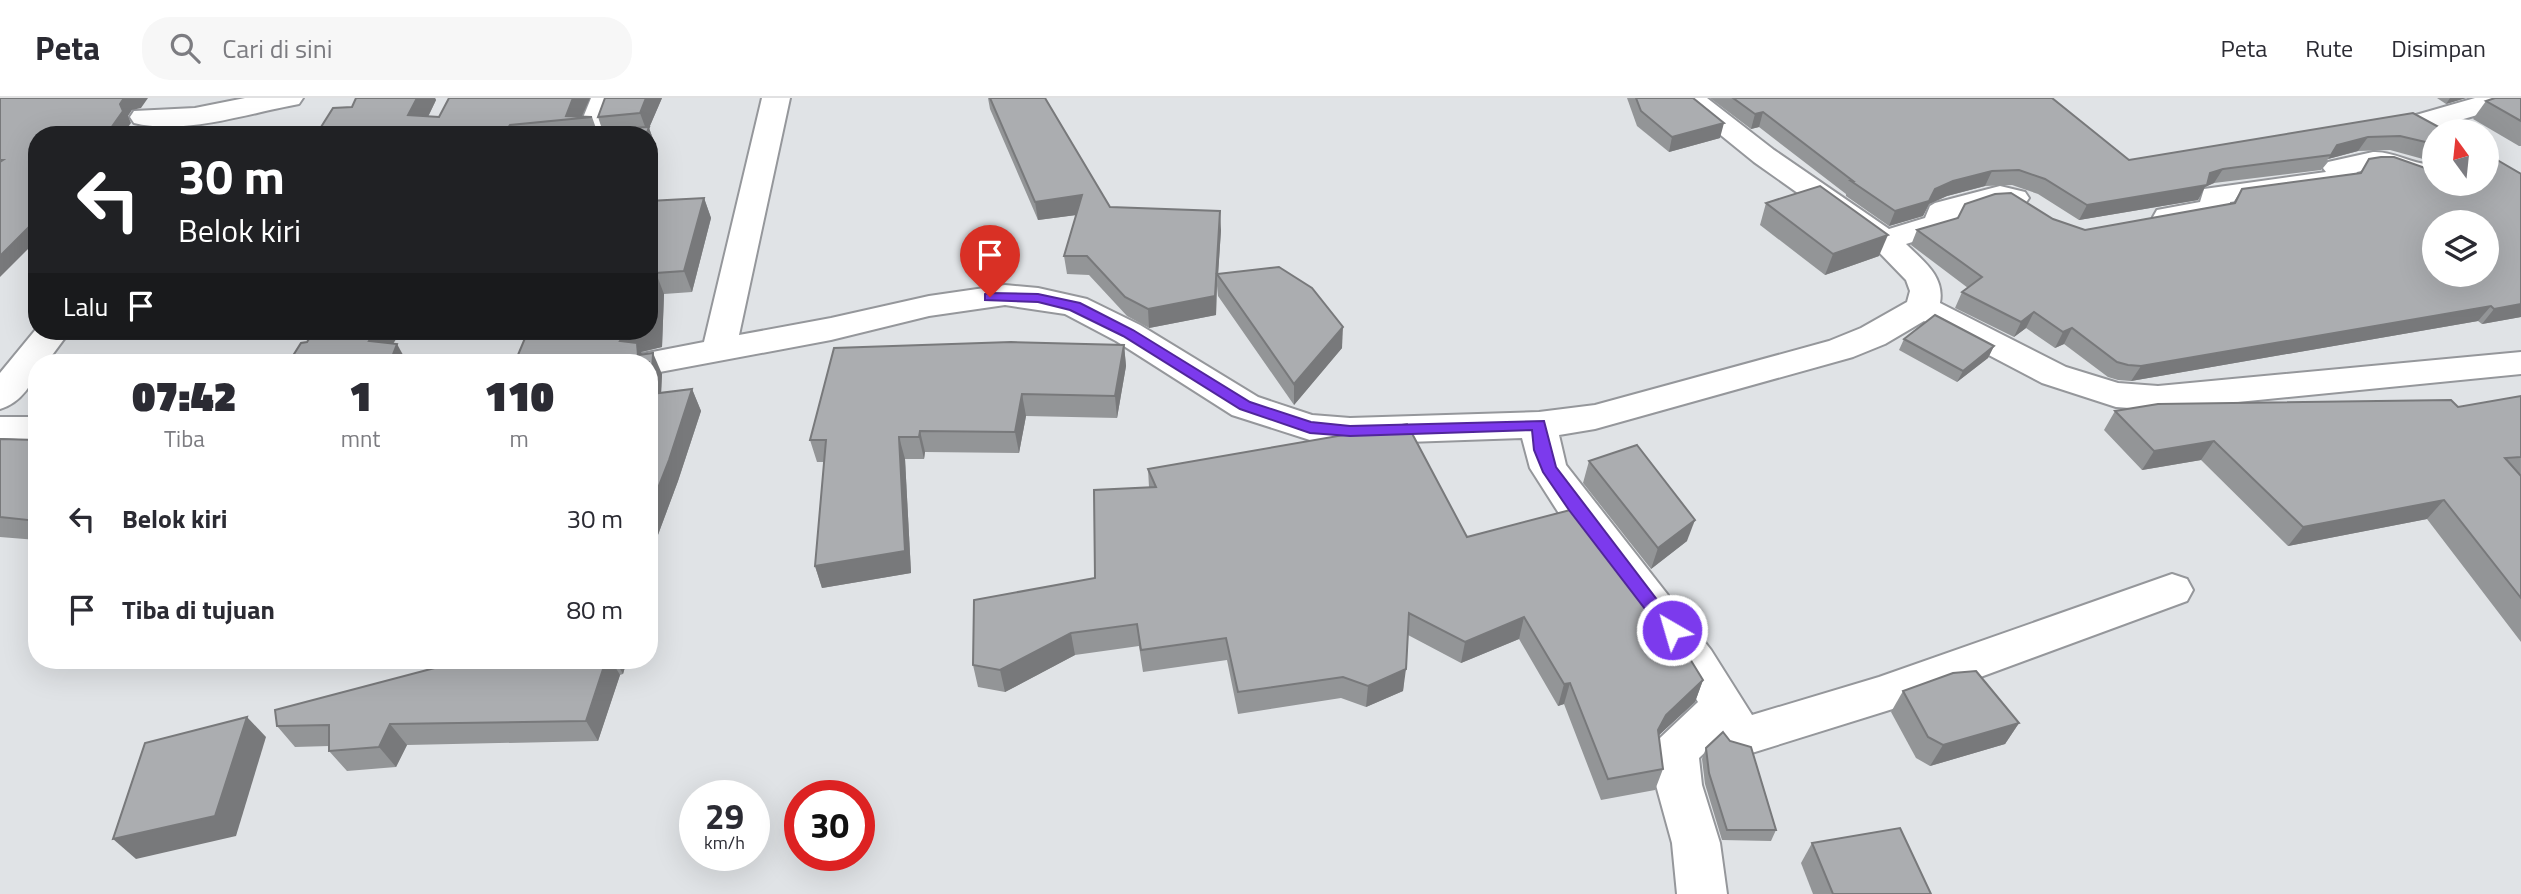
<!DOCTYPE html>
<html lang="id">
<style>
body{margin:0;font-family:"Titillium Web",sans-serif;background:#f7f7f7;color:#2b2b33;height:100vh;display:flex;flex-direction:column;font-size:26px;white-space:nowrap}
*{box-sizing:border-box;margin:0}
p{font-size:23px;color:#7c7c81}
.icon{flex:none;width:38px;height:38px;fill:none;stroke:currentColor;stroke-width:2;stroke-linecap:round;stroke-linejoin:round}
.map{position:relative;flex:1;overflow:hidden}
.drawer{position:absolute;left:28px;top:256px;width:630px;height:315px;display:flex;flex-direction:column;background:#fff;border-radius:28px;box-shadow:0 7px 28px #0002}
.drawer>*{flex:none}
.banner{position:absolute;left:28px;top:28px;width:630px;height:214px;border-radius:28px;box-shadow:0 7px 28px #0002;background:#202124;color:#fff;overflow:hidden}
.needle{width:46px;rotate:345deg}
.controls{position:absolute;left:2422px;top:21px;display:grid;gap:14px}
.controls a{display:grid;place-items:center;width:77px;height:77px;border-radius:50%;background:#fff;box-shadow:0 7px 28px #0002;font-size:35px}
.speed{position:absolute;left:679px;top:682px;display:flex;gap:14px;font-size:35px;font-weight:700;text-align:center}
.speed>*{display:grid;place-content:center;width:91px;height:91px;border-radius:50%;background:#fff;box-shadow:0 7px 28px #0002;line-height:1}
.speed small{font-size:18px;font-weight:400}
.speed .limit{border:10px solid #d22;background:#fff;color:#111}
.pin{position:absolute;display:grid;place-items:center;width:60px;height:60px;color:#fff;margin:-72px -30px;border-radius:50% 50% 50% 0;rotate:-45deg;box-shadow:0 0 7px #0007}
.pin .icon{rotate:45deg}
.me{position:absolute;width:77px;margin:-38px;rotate:322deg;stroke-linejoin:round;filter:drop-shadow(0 0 5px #0008)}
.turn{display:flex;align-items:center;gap:24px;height:147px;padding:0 35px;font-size:32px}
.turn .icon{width:91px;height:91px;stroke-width:2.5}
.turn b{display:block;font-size:49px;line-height:60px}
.then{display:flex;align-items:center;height:66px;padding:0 35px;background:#0003;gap:14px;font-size:26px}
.eta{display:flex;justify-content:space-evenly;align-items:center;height:119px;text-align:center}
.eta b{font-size:42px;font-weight:800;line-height:49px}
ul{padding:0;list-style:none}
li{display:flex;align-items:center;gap:21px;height:91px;padding:0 35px}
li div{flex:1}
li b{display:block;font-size:26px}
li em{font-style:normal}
header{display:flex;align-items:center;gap:42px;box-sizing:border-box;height:98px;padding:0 35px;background:#fff;border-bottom:2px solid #e1e1e2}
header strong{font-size:33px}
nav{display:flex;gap:38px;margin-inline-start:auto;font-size:24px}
.search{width:490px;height:63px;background:#f7f7f7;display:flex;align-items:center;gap:18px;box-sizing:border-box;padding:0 24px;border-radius:28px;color:#7c7c81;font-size:26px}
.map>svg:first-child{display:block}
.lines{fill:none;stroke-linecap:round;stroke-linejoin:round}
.minor-casing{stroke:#95979b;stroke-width:4}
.minor{fill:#fff;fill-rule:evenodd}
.wall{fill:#939597}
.shaded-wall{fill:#78797b}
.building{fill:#abadb0;stroke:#78797b;stroke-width:2;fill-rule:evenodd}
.route{fill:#7c3aed;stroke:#51269a;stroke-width:2}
</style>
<header>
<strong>Peta</strong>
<div class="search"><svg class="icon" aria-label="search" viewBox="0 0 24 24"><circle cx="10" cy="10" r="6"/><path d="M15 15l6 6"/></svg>Cari di sini</div>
<nav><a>Peta</a><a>Rute</a><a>Disimpan</a></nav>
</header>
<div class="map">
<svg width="2521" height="796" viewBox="0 0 2521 796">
<rect width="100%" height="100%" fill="#e0e3e6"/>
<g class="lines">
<defs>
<g id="minor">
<path d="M245,0H303L299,6L289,8C243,17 181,37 134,25L130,19L134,13L195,10Z"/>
<polygon points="591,0 619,0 604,37 576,37"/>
<path d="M762,0H790L739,237L831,220L929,198L1005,187L1038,190L1087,201L1140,227L1258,299L1312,317L1350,320L1539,314L1595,307L1829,243L1861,230L1907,204L1910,193L1906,182L1874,149L1754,64L1675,0H1707L1774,52L1889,131L1925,120L1930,108L1935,105L2000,88L2025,94L2029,100L2025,106L2014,109L2001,106L1957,119L1951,132L1906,146C1923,163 1945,178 1940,205L2066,269L2118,285L2158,288L2521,254V276L2158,312L2116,309L2042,285L1924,223L1885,246L1853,259L1595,331L1559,337L1566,367L1711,552L1752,617L1879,579L2172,476L2187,481L2193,492L2187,503L1899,609L1742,658L1726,652L1719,641L1699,660L1702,687L1720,745L1727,796H1677L1672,745L1656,687L1653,654L1660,640L1698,604L1681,576L1560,417L1530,370L1522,340L1350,346L1310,342L1232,317L1116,243L1065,216L1005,207L929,218L831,242L649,276V264H632L637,257L704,244Z"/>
<polygon points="2475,0 2519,0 2515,6 2443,27 2448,33 2434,33 2434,43 2424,40 2409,27 2416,17"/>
<path d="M2373,54C2395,53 2413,68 2434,66V84C2415,86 2403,75 2385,71C2376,69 2365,72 2357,74L2351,87L2340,90L2230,104V110L2226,117C2205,122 2178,131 2157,126L2153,119L2157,112L2200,104L2204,91L2326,74L2323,70L2328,64Z"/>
<path d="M37,230V233H70L47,264H37C37,284 19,306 0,311V275Z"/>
<rect x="0" y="319" width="37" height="26"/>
</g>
</defs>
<!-- minor casing -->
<use href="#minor" class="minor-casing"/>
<!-- minor -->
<use href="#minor" class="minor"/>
</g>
<!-- wall -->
<g class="wall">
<polygon points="356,0 435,0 436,2 428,19 439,19 590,0 582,19 592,19 597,33 602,31 598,19 662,0 649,30 656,49 649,67 649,37 316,37 352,9"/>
<polygon points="988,0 1045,0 1110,109 1221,132 1218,176 1342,250 1294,307 1218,198 1217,188 1216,217 1149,230 1127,218 1089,177 1067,176 1064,158 1076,117 1038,122 990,11"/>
<polygon points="1627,0 1693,0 1720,40 1669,54 1637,28"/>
<polygon points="1710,0 2052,0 2129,62 2413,15 2434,46 2434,64 2390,52 2358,53 2328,61 2321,72 2214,85 2205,89 2198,102 2079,122 2038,96 2012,87 1985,88 1947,98 1929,106 1923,118 1889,128 1846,98 1846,96 1759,29 1751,31"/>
<polygon points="2437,0 2466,0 2446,6"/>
<polygon points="2521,0 2521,48 2519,48 2473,21 2486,3"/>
<polygon points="2369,61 2425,70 2521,219 2482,226 2478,223 2131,283 2118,282 2108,279 2064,246 2055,250 2026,230 2014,239 1955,210 1962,194 1968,190 1911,147 1917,132 2053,121 2085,132 2233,105 2242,91 2360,75"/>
<polygon points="704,100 711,120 692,194 664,196 662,249 641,254 642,256 662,276 661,295 692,291 701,313 678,383 649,461 649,264 515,264 649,103"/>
<polygon points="1766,105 1879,158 1825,177 1760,127"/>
<polygon points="176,233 302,233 300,234 183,242"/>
<polygon points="1904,241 1994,248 1988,260 1957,284 1899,252"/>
<polygon points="1124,247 1126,268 1117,320 1026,318 1019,355 925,354 924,361 905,361 911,475 822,490 815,468 824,364 817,364 810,342"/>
<polygon points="2521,298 2521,544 2427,421 2288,448 2201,362 2142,372 2104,332 2115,313 2458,309"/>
<polygon points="0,340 37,342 37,442 0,439"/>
<polygon points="1589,363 1687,443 1651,471 1583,385"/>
<polygon points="1148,371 1467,439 1703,582 1695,604 1659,637 1663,671 1655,692 1601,702 1564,606 1558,608 1519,541 1461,565 1408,537 1403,593 1366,609 1341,600 1238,616 1227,562 1143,574 1139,548 1075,557 1005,594 978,589 973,567 1095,480 1149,389"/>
<polygon points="148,562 165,562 160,569"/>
<polygon points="465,562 627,562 623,576 620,577 598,643 407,647 396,669 347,673 329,653 329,648 295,649 277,628"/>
<polygon points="1903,593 2019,625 2005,646 1930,668 1916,660 1891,614"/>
<polygon points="1706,650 1776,732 1771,743 1722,742 1705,686 1702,661"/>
<polygon points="1812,745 1931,796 1813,796 1801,765"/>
</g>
<!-- shaded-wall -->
<g class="shaded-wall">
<polygon points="124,0 148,0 141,10 132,12 128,18 131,25 122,37 106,37 120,6"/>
<polygon points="417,0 435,0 436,2 419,37 408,17"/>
<polygon points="573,0 590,0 581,20 566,18"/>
<polygon points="646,0 662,0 649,30 656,49 649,67 649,37 646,37 647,34 640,15"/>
<polygon points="2450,0 2466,0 2446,6"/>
<polygon points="1763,14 1759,29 1751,31 1755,16"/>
<polygon points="1724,25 1720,40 1669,54 1672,39"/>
<polygon points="510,27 514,37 503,37"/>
<polygon points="2368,39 2358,53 2328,61 2337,47"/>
<polygon points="2223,71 2214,85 2205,89 2198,102 2079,122 2087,107 2210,75"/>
<polygon points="1992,73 1985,88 1947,98 1929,106 1923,118 1889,128 1895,113 1935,91 1953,83"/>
<polygon points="1082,97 1084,116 1038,122 1035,104"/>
<polygon points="704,100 711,120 692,194 684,173"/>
<polygon points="1220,113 1221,132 1218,178 1217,176 1216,217 1149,230 1148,211"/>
<polygon points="37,121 37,142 0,179 0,158"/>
<polygon points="1888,137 1879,158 1825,177 1833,156"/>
<polygon points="656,175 664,196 662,249 641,254 645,264 620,243 627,233 649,233"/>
<polygon points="2521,206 2521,219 2482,226 2494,211"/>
<polygon points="2491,208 2478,223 2131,283 2141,268"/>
<polygon points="2034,214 2026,230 2014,239 2021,224"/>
<polygon points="1343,229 1342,250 1294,307 1294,286"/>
<polygon points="2072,230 2064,246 2055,250 2063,234"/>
<polygon points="376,233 401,233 382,264 369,243"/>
<polygon points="397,246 407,264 390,264"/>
<polygon points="1124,247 1126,268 1117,320 1115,298"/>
<polygon points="1994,248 1988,260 1957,284 1963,273"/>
<polygon points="653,255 662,276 660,317 651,296"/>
<polygon points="692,291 701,313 678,383 649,461 649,413"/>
<polygon points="1022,296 1026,318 1019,355 1015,334"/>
<polygon points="920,333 925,354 924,361 919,339"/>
<polygon points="899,339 905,361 911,475 822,490 815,468"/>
<polygon points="2214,343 2201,362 2142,372 2154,353"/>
<polygon points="2444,402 2427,421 2288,448 2303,429"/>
<polygon points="1695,422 1687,443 1651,471 1658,450"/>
<polygon points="1524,519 1519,541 1461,565 1465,544"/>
<polygon points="1071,535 1075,557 1005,594 1000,572"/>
<polygon points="154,562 165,562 160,569"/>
<polygon points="606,562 611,562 620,577 598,643 586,623"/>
<polygon points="615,562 627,562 623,576"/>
<polygon points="1406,571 1403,593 1366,609 1368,588"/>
<polygon points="1703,582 1695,604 1658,638 1658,632 1666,617"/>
<polygon points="1570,585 1564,606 1558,608 1564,586"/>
<polygon points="247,619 266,639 236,738 136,761 113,741"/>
<polygon points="2019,625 2005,646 1930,668 1943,647"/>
<polygon points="390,626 407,647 396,669 379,649"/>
</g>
<!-- building -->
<g class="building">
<polygon points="0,0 127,0 124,0 120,6 123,13 106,37 37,37 37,121 0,158 0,64 3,62 0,62"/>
<polygon points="356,0 417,0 408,17 439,19 449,0 573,0 566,18 592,19 510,27 503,37 316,37 333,10 352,9"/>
<polygon points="605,0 646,0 640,15 598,19"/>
<polygon points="990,0 1045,0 1110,109 1220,113 1215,198 1148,211 1125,199 1087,158 1064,158 1082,97 1035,104"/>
<polygon points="1636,0 1693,0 1724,25 1672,39 1641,13"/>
<polygon points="1733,0 2052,0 2129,62 2413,15 2446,33 2434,33 2434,46 2400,38 2368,39 2337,47 2331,57 2223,71 2210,75 2207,87 2087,107 2045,81 2019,72 1992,73 1953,83 1935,91 1929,103 1895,113 1851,83 1853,83 1763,14 1755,16"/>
<polygon points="2495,0 2521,0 2521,23 2486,3"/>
<polygon points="649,29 646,37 596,37 598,31"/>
<path d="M2487,56L2521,76V206L2494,211L2491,208L2141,268L2128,267L2117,264L2072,230L2063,234L2034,214L2021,224L1962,194L1982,179L1917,132L1958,120L1965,106L1995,96L2011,95L2053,121L2085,132L2235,105L2242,91L2361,75L2369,61L2381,59H2394L2425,70L2434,71V86H2487ZM2434,124H2487V177H2434Z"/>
<polygon points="1820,88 1888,137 1833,156 1766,105"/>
<polygon points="704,100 684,173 656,175 654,228 649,229 649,103"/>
<polygon points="1279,169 1312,190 1343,229 1294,286 1217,176"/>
<polygon points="1935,217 1994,248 1963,273 1904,241"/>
<polygon points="314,233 376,233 369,243 397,246 390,264 289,264 301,245 307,244"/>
<polygon points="528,233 629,233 627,233 620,243 637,245 638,257 653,255 651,296 692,291 669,362 649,413 649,264 515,264"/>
<polygon points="1011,244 1124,247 1115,298 1022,296 1015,334 920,333 919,339 899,339 905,453 815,468 826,342 810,342 834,250"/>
<polygon points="2521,298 2521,359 2505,360 2521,378 2521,500 2444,402 2303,429 2214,343 2154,353 2115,313 2158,306 2451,302 2458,309"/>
<polygon points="1407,326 1467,439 1574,411 1687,556 1703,582 1666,617 1658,632 1663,671 1608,681 1570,585 1564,586 1524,519 1465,544 1409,515 1406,571 1368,588 1343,579 1238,594 1226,540 1141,552 1137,526 1071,535 1000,572 973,567 974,502 1095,480 1094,392 1156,389 1148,371"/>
<polygon points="0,341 37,342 37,423 0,419"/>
<polygon points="1637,347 1695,422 1658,450 1589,363"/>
<polygon points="465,562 606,562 586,623 390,626 379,649 329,653 329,627 277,628 275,612"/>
<polygon points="1976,573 2019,625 1943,647 1928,639 1903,593 1953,575"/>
<polygon points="247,619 215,718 113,741 145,645"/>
<polygon points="1723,634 1730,643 1751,649 1776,732 1727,732 1709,675 1706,650"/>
<polygon points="1900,730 1931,796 1833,796 1812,745"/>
</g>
<!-- route -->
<polygon class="route" points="990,195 1038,196 1080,205 1133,232 1250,304 1311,324 1350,328 1544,323 1556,369 1680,532 1678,537 1665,537 1569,412 1543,374 1534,352 1532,332 1350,338 1310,335 1240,311 1123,238 1070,212 1038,204 985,202 985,196"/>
</svg>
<div class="controls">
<a><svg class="needle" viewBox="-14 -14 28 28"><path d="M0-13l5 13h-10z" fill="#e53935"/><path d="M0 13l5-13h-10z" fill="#7c7c81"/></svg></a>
<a><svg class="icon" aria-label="layers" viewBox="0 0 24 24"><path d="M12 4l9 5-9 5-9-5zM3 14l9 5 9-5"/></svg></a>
</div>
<div class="speed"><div>29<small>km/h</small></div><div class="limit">30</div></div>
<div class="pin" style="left:990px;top:199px;background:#d93025"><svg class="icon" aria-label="arrive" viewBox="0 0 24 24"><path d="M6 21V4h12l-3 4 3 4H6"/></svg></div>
<svg class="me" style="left:1672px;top:532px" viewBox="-20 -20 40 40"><circle r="17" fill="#7c3aed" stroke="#fff" stroke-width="3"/><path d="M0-11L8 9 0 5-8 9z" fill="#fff"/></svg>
<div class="banner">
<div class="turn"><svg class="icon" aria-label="left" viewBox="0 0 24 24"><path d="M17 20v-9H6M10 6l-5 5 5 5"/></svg><div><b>30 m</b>Belok kiri</div></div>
<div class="then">Lalu<svg class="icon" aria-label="arrive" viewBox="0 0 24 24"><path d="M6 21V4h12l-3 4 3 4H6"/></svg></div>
</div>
<section class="drawer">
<div class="eta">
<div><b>07:42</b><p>Tiba</p></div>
<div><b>1</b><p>mnt</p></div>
<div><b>110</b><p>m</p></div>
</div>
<ul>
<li><svg class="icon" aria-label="left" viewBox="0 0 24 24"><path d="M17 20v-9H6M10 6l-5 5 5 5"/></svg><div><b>Belok kiri</b></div><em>30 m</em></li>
<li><svg class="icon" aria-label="arrive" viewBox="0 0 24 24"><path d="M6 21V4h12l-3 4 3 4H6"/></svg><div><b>Tiba di tujuan</b></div><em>80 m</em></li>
</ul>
</section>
</div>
